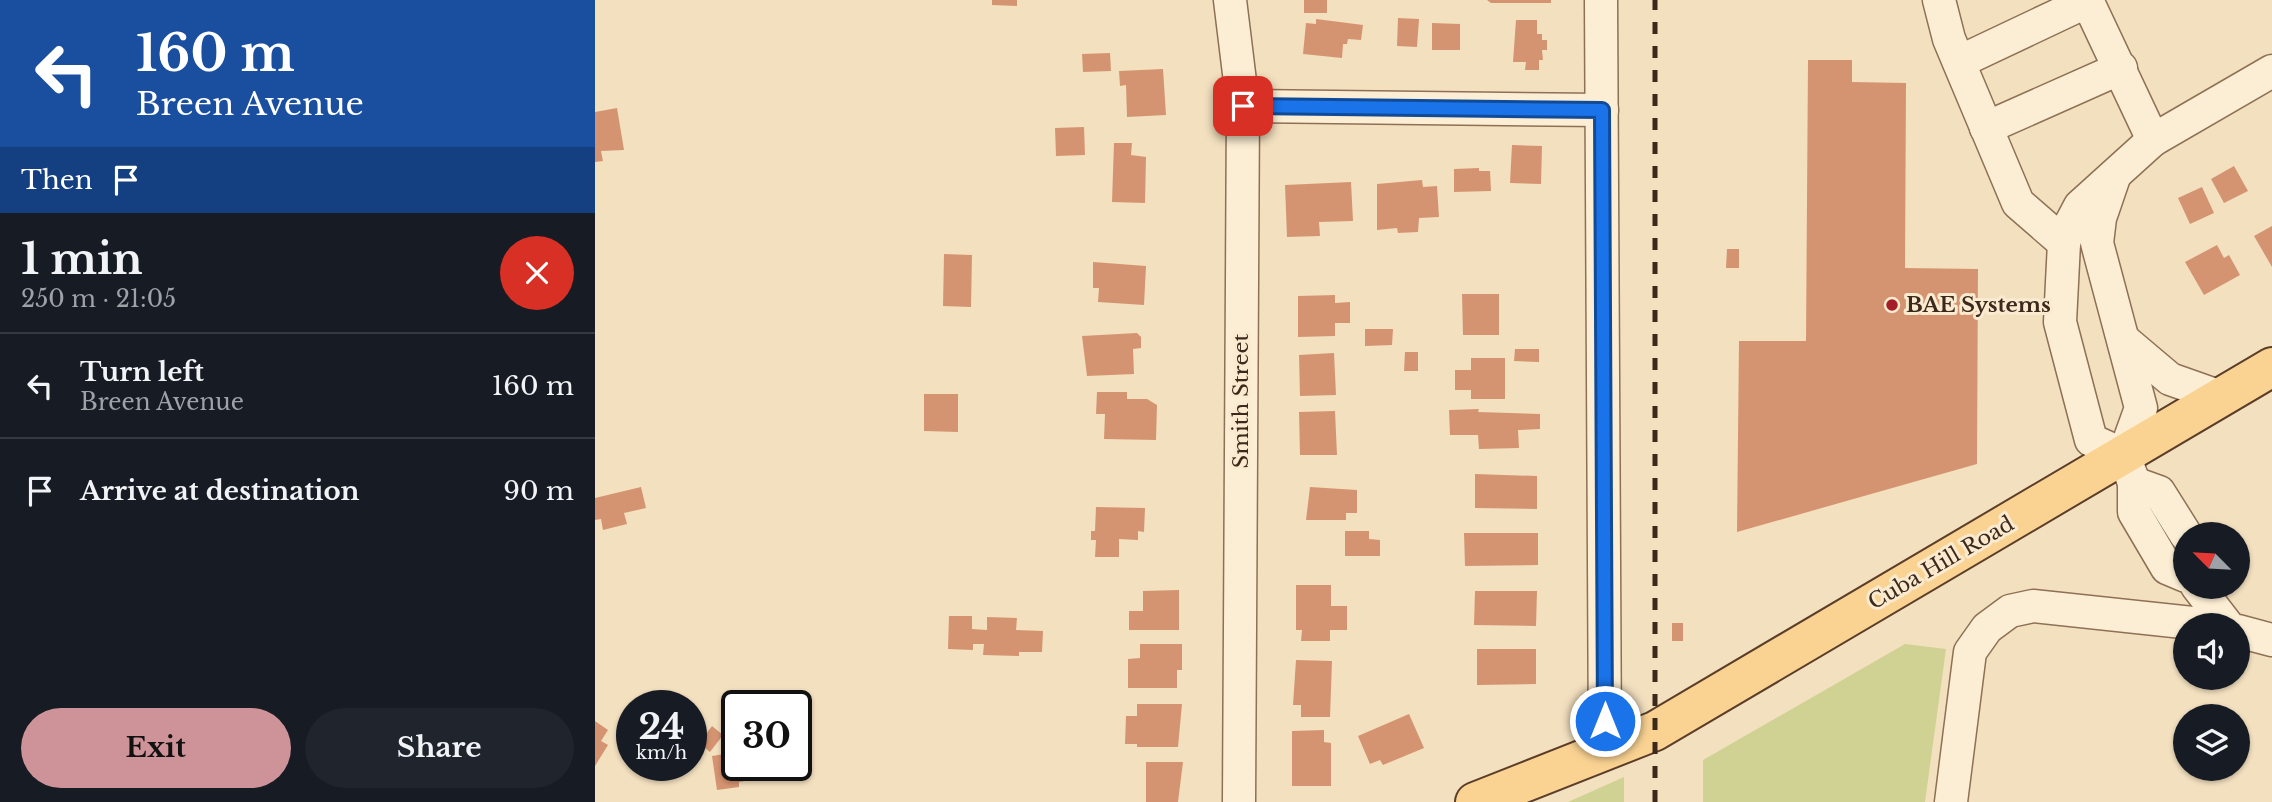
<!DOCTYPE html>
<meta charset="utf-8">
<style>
body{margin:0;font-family:"Libre Baskerville",serif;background:#20242c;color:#f1f3f6;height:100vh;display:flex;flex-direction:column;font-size:26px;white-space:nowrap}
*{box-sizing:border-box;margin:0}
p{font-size:23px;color:#9ea1a6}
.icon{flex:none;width:38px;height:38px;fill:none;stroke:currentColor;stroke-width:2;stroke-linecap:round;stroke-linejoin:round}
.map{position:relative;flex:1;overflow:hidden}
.drawer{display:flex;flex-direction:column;background:#171b24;width:595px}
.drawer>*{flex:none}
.banner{background:#1a4fa0;color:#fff;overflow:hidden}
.needle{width:46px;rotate:294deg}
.fabs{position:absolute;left:1578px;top:522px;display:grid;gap:14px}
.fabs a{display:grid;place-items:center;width:77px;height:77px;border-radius:50%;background:#171b24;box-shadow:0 2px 5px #0004;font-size:35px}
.speed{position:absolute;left:21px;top:690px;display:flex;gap:14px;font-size:35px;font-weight:700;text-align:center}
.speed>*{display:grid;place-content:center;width:91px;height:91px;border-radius:50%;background:#171b24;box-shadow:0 2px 5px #0004;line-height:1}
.speed small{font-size:18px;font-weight:400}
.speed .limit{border:4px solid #111;border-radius:10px;background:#fff;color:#111}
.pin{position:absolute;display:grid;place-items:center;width:60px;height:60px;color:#fff;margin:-30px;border-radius:14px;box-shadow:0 4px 10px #0006}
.me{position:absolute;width:77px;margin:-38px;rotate:0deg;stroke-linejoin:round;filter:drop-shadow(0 0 5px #0008)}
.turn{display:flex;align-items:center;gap:24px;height:147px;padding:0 21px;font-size:32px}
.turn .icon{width:91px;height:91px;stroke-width:2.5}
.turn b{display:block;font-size:49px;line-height:60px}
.then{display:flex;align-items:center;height:66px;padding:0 21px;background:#0003;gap:14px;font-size:26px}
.round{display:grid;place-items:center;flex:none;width:74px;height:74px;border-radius:37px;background:#20242c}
.summary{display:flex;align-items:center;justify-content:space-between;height:119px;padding:0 21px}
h1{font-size:42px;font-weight:700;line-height:52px}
.button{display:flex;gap:14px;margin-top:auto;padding:14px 21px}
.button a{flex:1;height:80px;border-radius:42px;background:#ce9399;color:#111;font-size:28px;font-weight:700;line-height:80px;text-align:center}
.button a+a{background:#20242c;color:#f1f3f6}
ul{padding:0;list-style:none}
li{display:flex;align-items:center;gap:21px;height:105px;padding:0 21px;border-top:2px solid #363941}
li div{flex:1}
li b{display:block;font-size:26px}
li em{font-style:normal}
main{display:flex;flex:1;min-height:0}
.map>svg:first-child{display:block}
.green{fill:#cfd292}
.building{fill:#d59471}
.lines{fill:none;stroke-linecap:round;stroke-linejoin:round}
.minor-casing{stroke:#8e7055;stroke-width:35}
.major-casing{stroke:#5b3e2a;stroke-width:42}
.minor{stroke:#fceed4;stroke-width:32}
.major{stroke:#fad393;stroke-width:38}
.rail{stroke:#3c291b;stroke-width:5;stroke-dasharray:12 12;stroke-linecap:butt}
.route-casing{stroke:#114b97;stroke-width:18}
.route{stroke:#1a73e8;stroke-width:12}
.poi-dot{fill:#a41e28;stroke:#f9ead0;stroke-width:2.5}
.labels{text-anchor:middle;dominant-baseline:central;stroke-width:6;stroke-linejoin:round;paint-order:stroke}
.poi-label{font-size:21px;font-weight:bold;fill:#3c291b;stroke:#f9ead0;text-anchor:start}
.street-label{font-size:21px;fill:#3c291b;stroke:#f9ead0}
</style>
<main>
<section class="drawer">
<div class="banner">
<div class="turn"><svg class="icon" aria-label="left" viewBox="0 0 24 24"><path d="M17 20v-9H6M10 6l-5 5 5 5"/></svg><div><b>160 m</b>Breen Avenue</div></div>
<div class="then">Then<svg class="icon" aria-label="arrive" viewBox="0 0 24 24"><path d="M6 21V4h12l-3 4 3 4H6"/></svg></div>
</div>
<div class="summary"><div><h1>1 min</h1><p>250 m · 21:05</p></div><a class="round" style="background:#d93025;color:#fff"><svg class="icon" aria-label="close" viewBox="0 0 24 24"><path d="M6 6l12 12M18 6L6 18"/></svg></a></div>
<ul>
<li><svg class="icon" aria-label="left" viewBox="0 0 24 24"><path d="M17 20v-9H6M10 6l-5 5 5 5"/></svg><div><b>Turn left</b><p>Breen Avenue</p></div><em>160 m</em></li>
<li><svg class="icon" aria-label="arrive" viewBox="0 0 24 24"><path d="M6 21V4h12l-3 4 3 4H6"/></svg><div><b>Arrive at destination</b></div><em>90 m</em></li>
</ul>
<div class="button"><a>Exit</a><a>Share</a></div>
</section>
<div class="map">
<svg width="1677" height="802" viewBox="0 0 1677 802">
<rect width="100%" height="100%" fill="#f3e0bf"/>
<!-- green -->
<g class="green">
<polygon points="1310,644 1351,649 1330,802 1108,802 1108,760"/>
<polygon points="1029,777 1029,802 973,802"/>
</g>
<!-- building -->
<g class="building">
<polygon points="397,0 422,0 422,6 397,5"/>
<rect x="709" y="0" width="23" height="13"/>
<polygon points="892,0 956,0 956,3 896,3"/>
<polygon points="803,18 824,19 822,47 802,46"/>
<polygon points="721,19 768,25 766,40 753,39 752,44 748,44 747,58 708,54 711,23 721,24"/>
<polygon points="921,20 942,20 942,34 947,34 947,40 952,40 952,50 947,50 948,60 944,60 944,70 930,70 931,62 918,62"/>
<polygon points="837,23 865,24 865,50 837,50"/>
<polygon points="515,53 516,71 488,72 487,54"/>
<polygon points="1213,60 1257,60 1257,82 1311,83 1310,268 1383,269 1382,464 1142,532 1144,341 1211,341"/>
<polygon points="568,69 571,115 532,117 531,85 525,86 524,71"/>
<polygon points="22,108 29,150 6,151 8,161 0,162 0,112"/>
<polygon points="489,127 490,155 461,156 460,128"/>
<polygon points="519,143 537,143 536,155 551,157 550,203 517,202"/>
<polygon points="917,145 947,146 946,184 915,183"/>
<polygon points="1639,166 1653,191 1629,203 1616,179"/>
<polygon points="884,168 884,171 895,171 896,191 859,192 859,169"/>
<polygon points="827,180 828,187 842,186 844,217 824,218 823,232 803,233 802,228 782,230 782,184"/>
<polygon points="756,182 758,221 724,222 725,236 692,237 690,185"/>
<polygon points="1607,187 1619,213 1595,224 1583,198"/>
<polygon points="1677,226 1677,267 1659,236"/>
<polygon points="1622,245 1629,258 1634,255 1645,275 1609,295 1590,262"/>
<polygon points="1132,249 1144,249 1144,268 1131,268"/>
<polygon points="349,254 377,255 376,307 348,306"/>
<polygon points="498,262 551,266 549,305 503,302 504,288 498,288"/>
<polygon points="867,294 904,294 904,335 868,335"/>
<polygon points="740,295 740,303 755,302 755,323 740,323 740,336 703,337 703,296"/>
<polygon points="770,329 798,329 797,345 770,346"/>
<polygon points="542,333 546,337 546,348 538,349 539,374 492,376 487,336"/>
<polygon points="920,349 944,349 944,362 919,361"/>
<polygon points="810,352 823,352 823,371 809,371"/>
<polygon points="739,353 741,395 705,396 704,355"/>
<polygon points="876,358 910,358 910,399 876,399 876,390 860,390 860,370 876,370"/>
<polygon points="502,392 532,392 532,399 552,399 562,405 561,440 509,439 510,414 501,414"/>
<polygon points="329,394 363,394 363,432 329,431"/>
<polygon points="884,409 883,412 945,414 945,429 923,430 924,448 884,449 883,435 855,435 854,410"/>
<polygon points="740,411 742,455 705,455 704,412"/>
<polygon points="880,474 942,476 942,509 880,508"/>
<polygon points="46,487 51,508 29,513 32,524 8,530 6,519 0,520 0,498"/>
<polygon points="715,487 762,490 762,513 751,513 751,520 711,520"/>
<polygon points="501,507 550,508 549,532 543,531 543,540 524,539 524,557 500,557 501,540 496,540 496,531 500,531"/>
<polygon points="750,531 774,531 774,539 785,540 785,556 750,556"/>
<polygon points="869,533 943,533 943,565 870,566"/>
<polygon points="701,585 736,585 736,606 752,606 752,630 735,630 735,641 706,641 707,630 701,630"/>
<polygon points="584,590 584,630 534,630 534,611 548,611 548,591"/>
<polygon points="880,591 942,591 941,626 879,625"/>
<polygon points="354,616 377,616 377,629 392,630 392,617 422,618 421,630 448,631 447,652 424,652 424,656 388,655 389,644 378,644 378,650 353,649"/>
<rect x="1077" y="623" width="11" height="18"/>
<polygon points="545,644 587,644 587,670 582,670 582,688 533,688 533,659 545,658"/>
<polygon points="882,649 941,649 941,684 882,685"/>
<polygon points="701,660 737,661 735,717 706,717 706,705 698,705"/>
<polygon points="542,704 587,704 583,747 542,747 542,744 530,744 531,716 542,716"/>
<polygon points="814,714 829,748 788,765 785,760 775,764 763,736"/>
<polygon points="0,721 13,730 6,741 13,745 0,766"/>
<polygon points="117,726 128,735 115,752 104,743"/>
<polygon points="729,730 729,742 736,743 736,786 697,786 697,731"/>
<polygon points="142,752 142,765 148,765 150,781 144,782 144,787 122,790 117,756"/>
<polygon points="551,762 588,762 583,802 551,802"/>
</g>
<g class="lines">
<defs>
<g id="minor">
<polyline points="635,0 648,106 644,802"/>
<polyline points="1006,0 1010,748"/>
<polyline points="1344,0 1354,39 1423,203 1469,243"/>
<polyline points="1492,0 1558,140"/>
<polyline points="1364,62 1493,1"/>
<polyline points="648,106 1007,110"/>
<polyline points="1391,128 1526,68"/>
<polyline points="1519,177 1505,218 1502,243 1546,408 1529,455 1539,483 1539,512 1572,568 1591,576"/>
<polyline points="1530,341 1575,379 1626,397"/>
<polyline points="1529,455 1496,440 1465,322 1469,243 1476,223 1485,206 1558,140 1677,71"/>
<polyline points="1539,483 1564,492 1591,535"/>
<polyline points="1602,586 1632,625"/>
<polyline points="1643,631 1677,640"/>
<polyline points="1356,802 1375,652 1392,628 1415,611 1438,606 1616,625"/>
</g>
<polyline id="major" points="880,802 1060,731 1677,367"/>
</defs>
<!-- minor casing -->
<use href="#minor" class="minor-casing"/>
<!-- major casing -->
<use href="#major" class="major-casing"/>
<!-- minor -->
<use href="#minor" class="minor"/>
<!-- major -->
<use href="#major" class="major"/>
<!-- rail -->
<polyline class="rail" points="1060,802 1060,0"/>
</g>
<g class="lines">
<defs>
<polyline id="route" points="648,106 1007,110 1010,721"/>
</defs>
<!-- route casing -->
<use href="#route" class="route-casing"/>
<!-- route -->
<use href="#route" class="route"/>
</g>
<!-- markers -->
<circle class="poi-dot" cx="1297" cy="305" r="7"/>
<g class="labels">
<!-- poi labels -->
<g class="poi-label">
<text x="1311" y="305">BAE Systems</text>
</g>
<!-- street labels -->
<g class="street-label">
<text transform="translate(646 401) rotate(-90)">Smith Street</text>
<text transform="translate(1346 563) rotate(-30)">Cuba Hill Road</text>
</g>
</g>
</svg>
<div class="fabs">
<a><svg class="needle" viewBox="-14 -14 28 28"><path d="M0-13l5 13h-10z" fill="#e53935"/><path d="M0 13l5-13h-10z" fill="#9ea1a6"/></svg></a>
<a><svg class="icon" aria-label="sound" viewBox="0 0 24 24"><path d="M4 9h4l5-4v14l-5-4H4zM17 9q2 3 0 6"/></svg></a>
<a><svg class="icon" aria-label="layers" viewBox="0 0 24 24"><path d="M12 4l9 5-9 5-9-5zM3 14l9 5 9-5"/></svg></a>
</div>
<div class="speed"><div>24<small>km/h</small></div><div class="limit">30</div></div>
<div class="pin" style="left:648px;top:106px;background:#d93025"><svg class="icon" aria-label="arrive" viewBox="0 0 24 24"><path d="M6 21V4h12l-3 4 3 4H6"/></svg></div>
<svg class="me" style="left:1010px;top:721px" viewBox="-20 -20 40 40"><circle r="17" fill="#1a73e8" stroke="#fff" stroke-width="3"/><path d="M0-11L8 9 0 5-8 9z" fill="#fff"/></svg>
</div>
</main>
